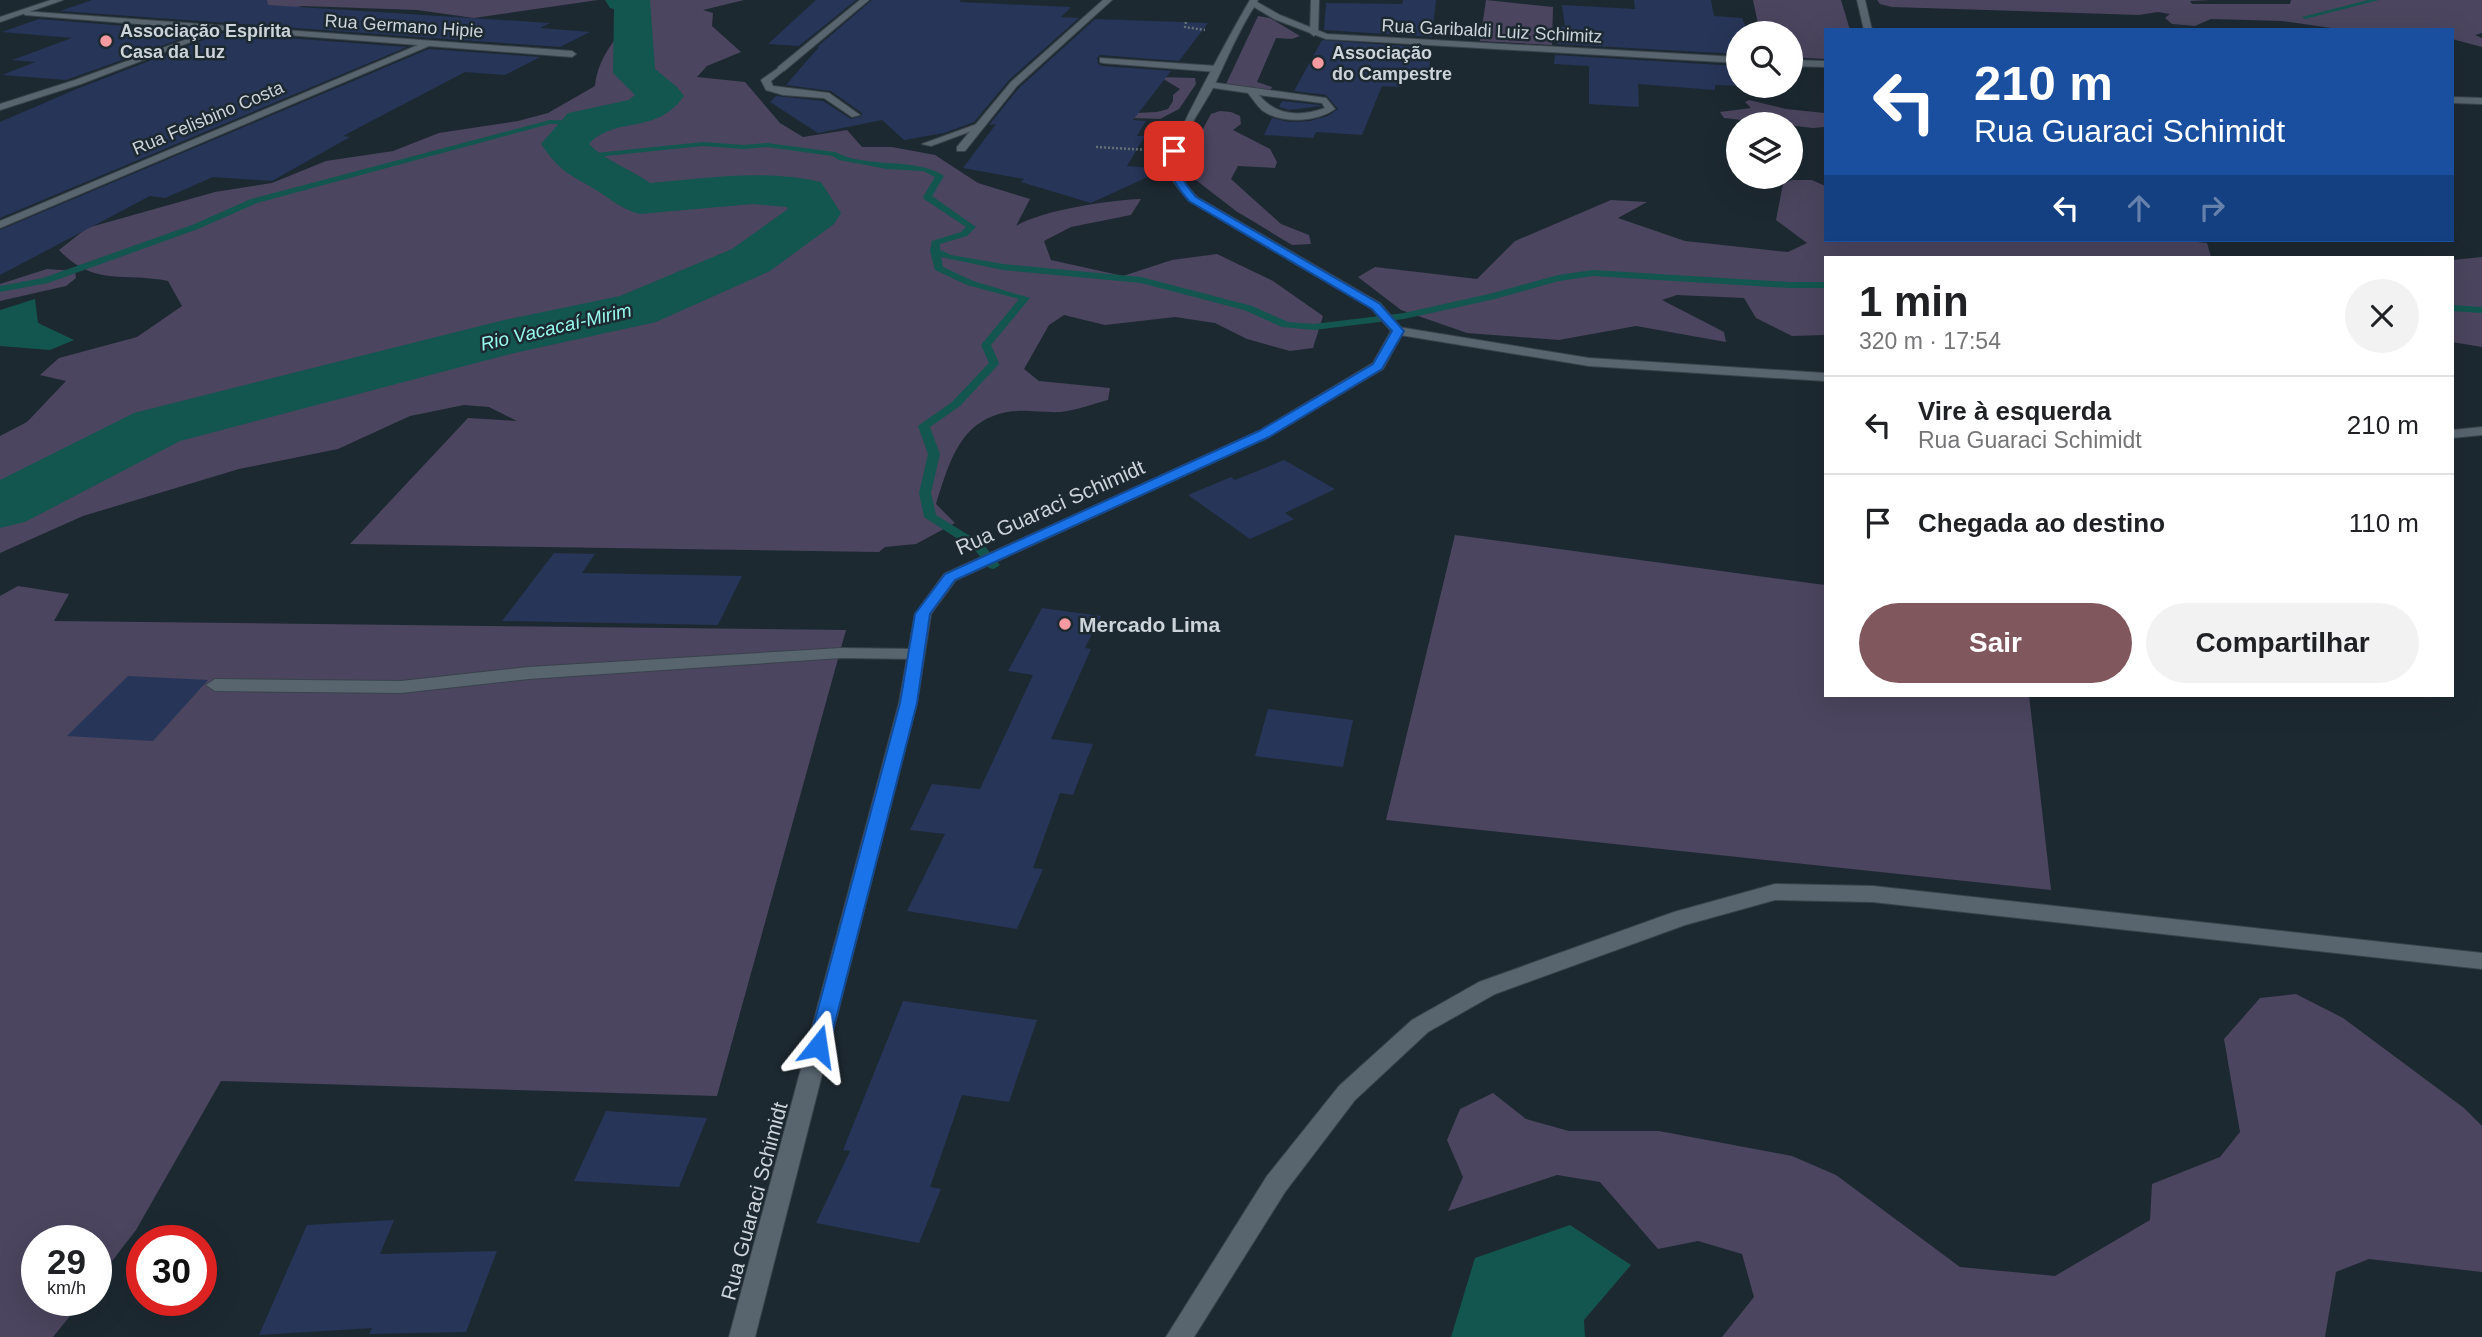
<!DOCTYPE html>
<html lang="pt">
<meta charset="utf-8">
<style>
body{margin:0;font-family:Helvetica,sans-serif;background:#f2f2f2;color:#202124;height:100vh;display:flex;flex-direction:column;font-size:26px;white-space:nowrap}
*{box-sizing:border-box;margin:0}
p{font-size:23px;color:#757577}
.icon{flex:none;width:38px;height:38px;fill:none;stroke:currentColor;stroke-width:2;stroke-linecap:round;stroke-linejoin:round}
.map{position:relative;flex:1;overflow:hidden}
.side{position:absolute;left:1824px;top:256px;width:630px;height:441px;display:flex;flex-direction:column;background:#fff;border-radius:0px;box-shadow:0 7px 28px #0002}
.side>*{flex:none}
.banner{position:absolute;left:1824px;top:28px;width:630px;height:214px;border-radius:0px;box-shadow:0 7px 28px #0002;background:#1a4fa0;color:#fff;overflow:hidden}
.controls{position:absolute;left:1726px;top:21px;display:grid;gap:14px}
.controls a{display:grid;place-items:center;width:77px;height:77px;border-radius:50%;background:#fff;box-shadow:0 7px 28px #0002;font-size:35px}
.speed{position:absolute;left:21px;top:1225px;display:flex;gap:14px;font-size:35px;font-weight:700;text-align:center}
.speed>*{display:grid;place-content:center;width:91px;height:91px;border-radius:50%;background:#fff;box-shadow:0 7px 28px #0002;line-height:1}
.speed small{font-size:18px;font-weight:400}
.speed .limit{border:10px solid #d22;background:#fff;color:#111}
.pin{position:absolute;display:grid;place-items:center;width:60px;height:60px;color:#fff;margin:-30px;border-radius:14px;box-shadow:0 4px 10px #0006}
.me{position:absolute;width:77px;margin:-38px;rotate:15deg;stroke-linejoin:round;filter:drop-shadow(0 0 5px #0008)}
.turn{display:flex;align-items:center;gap:24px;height:147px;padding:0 35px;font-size:32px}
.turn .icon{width:91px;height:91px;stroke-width:2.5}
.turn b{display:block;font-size:49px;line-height:60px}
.lanes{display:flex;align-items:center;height:66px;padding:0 35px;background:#0003;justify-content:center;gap:35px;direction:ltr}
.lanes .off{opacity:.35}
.round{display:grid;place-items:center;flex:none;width:74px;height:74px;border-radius:37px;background:#f2f2f2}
.head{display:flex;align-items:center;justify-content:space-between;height:119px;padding:0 35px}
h1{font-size:42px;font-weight:600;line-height:52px}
.button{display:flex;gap:14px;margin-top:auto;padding:14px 35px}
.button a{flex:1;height:80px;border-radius:42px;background:#7f575c;color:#fff;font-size:28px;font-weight:600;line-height:80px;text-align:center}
.button a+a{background:#f2f2f2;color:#202124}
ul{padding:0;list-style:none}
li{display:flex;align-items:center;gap:21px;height:98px;padding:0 35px;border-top:2px solid #e0e0e0}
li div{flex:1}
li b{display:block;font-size:26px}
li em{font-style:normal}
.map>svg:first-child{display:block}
.green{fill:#4b455f}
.water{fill:#13564f}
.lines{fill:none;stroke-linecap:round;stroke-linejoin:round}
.stream{fill:#13564f;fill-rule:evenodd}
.river{fill:#13564f;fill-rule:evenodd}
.building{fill:#273558}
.lane-casing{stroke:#3a434b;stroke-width:2}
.street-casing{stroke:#3a434b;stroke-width:2}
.secondary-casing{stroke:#3a434b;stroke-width:2}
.path{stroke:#656f76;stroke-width:2.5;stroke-dasharray:2 2;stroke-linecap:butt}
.lane{fill:#58656f;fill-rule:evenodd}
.street{fill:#58656f;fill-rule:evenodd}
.secondary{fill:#58656f;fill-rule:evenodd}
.route{fill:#1a73e8;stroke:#114b97;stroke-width:2}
.poi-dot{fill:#f49aa0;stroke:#1d2931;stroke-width:2.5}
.labels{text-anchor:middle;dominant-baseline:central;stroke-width:5;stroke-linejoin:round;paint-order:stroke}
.far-street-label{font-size:18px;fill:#ccd3d9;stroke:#1d2931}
.far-poi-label{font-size:18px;font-weight:bold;fill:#ccd3d9;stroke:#1d2931;text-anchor:start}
.far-water-label{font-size:19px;font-style:italic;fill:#96f9ed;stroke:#1d2931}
.street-label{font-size:21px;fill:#ccd3d9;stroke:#1d2931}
.poi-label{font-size:21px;font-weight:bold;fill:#ccd3d9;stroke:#1d2931;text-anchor:start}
</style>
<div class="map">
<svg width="2482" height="1337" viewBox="0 0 2482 1337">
<rect width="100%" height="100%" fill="#1d2931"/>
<!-- green -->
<g class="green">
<polygon points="179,0 598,0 474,18 417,10 303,6 239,15"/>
<path d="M650,0H744L703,10L713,13L712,26L741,52L707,66L697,77L745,82L780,123L803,137L847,130L862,147H892L935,155L978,183L1030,199L1016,226C1042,210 1110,200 1141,199L1131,215L1071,227L1044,241L1051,260L1123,276L1172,260L1217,254L1273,281L1323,316L1313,348L1290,351L1247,339L1215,323L1175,317L1105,325L1064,315L1049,325L1024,369L1039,381L1110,388L1108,400C1093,404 1077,410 1061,412C1043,413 1024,409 1007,412C959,421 949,464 936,504L955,523L916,544L885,547L879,552L350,544L468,418L517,421L489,407L464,405L410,416L338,449L239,469L83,516L0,553V436L27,422L66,381L40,375L59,358L137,337L182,306L168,281C124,272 94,287 59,250L87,228L215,192L272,183L326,161L393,151L439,133L518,121L548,113L595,86C598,51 628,24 650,0Z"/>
<polygon points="1486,0 1553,7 1552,45 1480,41"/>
<polygon points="1753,0 1841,0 1850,30 1825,30 1825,59 1790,57 1790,33 1760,33"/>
<polygon points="1877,0 2211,0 2190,1 2192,4 2290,4 2291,0 2482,0 2482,33 2475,35 2482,38 2482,47 2452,39 2452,30 2338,29 2282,21 2211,19 2195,26 2172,24 2165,18 2170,14 2158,12 2139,15 1892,7 1880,4"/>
<polygon points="1258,16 1270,18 1300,36 1292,39 1276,38 1257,82 1272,87 1271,89 1254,90 1226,84"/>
<polygon points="1160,77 1195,78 1196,84 1179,109 1160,119 1075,116 1157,112 1168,109 1173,101 1173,95 1180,89"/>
<polygon points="1749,100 1786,109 1825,113 1825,127 1813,128 1724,118 1720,112 1751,108 1745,102"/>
<polygon points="1220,111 1231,112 1240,116 1241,124 1233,130 1270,149 1277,162 1275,168 1238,166 1231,179 1281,224 1309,235 1311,244 1292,245 1236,211 1192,177 1188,156 1211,114"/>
<polygon points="1792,180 1812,180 1825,186 1825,240 2177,240 2207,243 2211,257 1825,257 1825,335 1792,336 1756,318 1744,298 1677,295 1662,300 1724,332 1726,342 1636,326 1559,340 1467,333 1401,310 1358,277 1375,267 1477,279 1515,241 1611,200 1647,202 1618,218 1685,241 1788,252 1807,243 1776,220 1783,184"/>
<polygon points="2482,257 2482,347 2452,342 2452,260"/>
<polygon points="47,269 75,271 76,278 66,286 0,301 0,284"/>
<polygon points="1455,535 1825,585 1825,695 2029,695 2051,890 1386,820"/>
<polygon points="18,586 69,594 54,621 846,630 717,1096 221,1081 136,1230 96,1282 96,1241 37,1241 37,1300 83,1300 53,1337 0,1337 0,596"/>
<polygon points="2296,994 2343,1018 2464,1108 2482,1126 2482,1272 2369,1259 2336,1272 2325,1337 1722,1337 1754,1297 1742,1254 1698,1241 1658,1249 1600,1182 1557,1175 1448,1211 1463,1177 1447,1140 1460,1109 1493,1093 1526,1119 1569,1131 1659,1131 1792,1156 1836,1175 1960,1267 2055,1276 2150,1220 2152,1184 2220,1157 2240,1132 2224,1039 2260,998"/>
</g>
<!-- water -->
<g class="water">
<polygon points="35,299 38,323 74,340 50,350 0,346 0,310"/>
<polygon points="1570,1225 1631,1265 1584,1320 1585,1337 1451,1337 1475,1258"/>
</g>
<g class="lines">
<!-- stream -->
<g class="stream">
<polygon points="2368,0 2379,0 2305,19 2302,17"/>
<polygon points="550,120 584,121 588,123 584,125 550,124 257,203 198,229 48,283 0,292 0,286 43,278 192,225 251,199"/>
<path d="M703,142L744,145L767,143L835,152C867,169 918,157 944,176L932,196L976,227L967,236L940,244V250L951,255L1003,264L1141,277L1252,306L1288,322L1314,324L1404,313L1493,293L1558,275L1593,270L1790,282H1825V288H1790L1593,276L1559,281L1495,299L1404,319L1314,330L1282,327L1244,310L1141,283L1003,270L941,257L943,267L973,281L1030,298L991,345L999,363L998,365L960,406L930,427L940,454L931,493L936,515L983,544L1000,565L994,569L989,568L975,550L924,517L919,493L928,454L918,426L952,402L989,363L981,345L1019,299L967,285L935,270L930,251L932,241L961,232L966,227L924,199L923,197L935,177L923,171L887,169L839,160L832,156L767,147L744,149L703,146L576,159L572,157L576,155Z"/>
<polygon points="2452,305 2482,307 2482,313 2452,311"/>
</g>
<!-- river -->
<path class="river" d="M605,0H650L655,69L677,87L684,96C656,136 616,115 589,144C605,161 631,169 650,183C707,178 765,169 821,182L841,213L834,224L770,271L656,322L510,354L180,441L25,522L0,528V480L134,413L504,320L620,296L732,249L788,209L787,207L753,204L640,214C621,209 612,200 596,190C568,173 561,173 541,144L568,113L629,100L635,95L613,73L614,9L610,8Z"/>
</g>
<!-- building -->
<g class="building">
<polygon points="92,0 267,0 268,5 550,23 540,28 590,32 560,47 60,11"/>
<polygon points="816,0 856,0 799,46 768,44"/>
<polygon points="872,0 961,0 959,2 1071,7 1061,17 1079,18 1009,80 974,122 944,133 904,140 882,120 818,133 770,102 776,96 823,101 851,119 862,116 862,113 831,91 786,85 819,47 817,47"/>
<polygon points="1403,0 1436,0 1432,37 1324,30 1326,3 1402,4"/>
<polygon points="1634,0 1711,0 1714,16 1742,18 1748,33 1738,33 1738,54 1557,44 1559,26 1565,27 1562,5 1635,9"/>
<polygon points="39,19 200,32 66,80 2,75 35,62 12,60 72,38 2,32"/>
<polygon points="1095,19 1208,23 1179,61 1100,55 1097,58 1098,64 1103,66 1171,71 1133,120 1146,121 1137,136 1145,136 1127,166 1165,169 1091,203 1021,182 1024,179 963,168 996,124 989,125 1019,88"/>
<polygon points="222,33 407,47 0,218 0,122 79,88"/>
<polygon points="1322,40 1431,48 1429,74 1403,73 1400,87 1382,86 1362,135 1316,132 1313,138 1264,135 1272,118 1289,122 1310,121 1328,116 1338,109 1326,95 1294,91"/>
<polygon points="429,49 540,57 505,75 465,72 343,136 350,137 272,181 213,177 165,198 150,196 0,275 0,230"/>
<polygon points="1555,55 1738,66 1738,86 1715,85 1715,90 1638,84 1639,107 1589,104 1589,66 1554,64"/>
<polygon points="1282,101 1320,105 1321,106 1289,110 1279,107"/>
<polygon points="1284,460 1335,489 1285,513 1294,519 1250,539 1188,495 1231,477 1235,480"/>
<polygon points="554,553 595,554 582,573 742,576 718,625 502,621"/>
<polygon points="1042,608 1101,616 1085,648 1091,649 1051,739 1093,744 1073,795 1060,793 1033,868 1043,869 1017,929 907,911 945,834 910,830 932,784 980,789 1033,675 1008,671"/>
<polygon points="128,676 208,680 153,741 67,736"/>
<polygon points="1268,709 1353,720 1343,767 1255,756"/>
<polygon points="903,1001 1037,1020 1009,1102 962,1095 930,1187 941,1189 919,1243 816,1223 850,1151 843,1150"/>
<polygon points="606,1111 707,1118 679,1187 574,1181"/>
<polygon points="394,1220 380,1254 497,1251 466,1332 369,1334 372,1328 259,1335 307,1225"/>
</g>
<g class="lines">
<defs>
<g id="lane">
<polygon points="1311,0 1319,0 1318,33 1314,36 1310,33"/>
<polygon points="1100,58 1217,66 1222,69 1217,72 1103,63 1100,62"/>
<polygon points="781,66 786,69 771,81 773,86 829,93 860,115 852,117 824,98 783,95 766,90 761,80"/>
<path d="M1210,82L1326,98L1335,109C1317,122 1282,124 1263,111C1257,106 1253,99 1248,93L1207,87L1205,85ZM1259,95L1322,103L1325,108C1300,117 1276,116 1259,95Z"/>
<polygon points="977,124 985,126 931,146 922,144"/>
<polygon points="1398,327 1589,358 1825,373 1825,381 1589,366 1394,334 1392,331"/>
<polygon points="2482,427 2482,435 2452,438 2452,430"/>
<polygon points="841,648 916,649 925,654 916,659 841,658 529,679 401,693 215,691 206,685 215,679 401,681 529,667"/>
<polygon points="1775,884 1873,886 2482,953 2482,969 1873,902 1775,900 1685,925 1495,994 1428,1032 1355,1100 1285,1192 1194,1337 1166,1337 1267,1176 1339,1086 1412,1020 1479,982 1674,912"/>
</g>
<g id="street">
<polygon points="860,0 869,0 784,71 778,71 778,67"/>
<polygon points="1103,0 1112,0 1017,86 965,151 957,151 957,147 1011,82"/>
<path d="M1250,0H1258L1257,2L1280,15L1327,34L1738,57V63L1326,39L1274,19L1254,7C1238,32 1227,59 1214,86C1205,104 1175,145 1177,164C1179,178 1188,187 1197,197L1380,303L1404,331L1383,369L1269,437L956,580L931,614L917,703L755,1337H729L899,703L915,614L944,574L1259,431L1373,363L1391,331L1372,309L1189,201C1180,190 1169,180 1167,165C1166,151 1238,20 1250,0Z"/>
<polygon points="1857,0 1865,0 1872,30 1864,30"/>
<polygon points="22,11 572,51 576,54 572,57 429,46 0,228 0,221 418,45 222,30 81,84 0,110 0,104 75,80 212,30 25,15"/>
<polygon points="1790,60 1825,61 1825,67 1790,66"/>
<polygon points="2452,97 2482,98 2482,104 2452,103"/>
</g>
<polygon id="secondary" points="51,0 63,0 0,22 0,17"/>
</defs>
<!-- lane casing -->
<use href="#lane" class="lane-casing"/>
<!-- street casing -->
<use href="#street" class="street-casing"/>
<!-- secondary casing -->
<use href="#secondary" class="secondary-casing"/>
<!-- path -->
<g class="path">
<polyline points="1186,22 1185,27 1205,30"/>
<polyline points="1096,147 1149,150"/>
</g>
<!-- lane -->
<use href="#lane" class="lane"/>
<!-- street -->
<use href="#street" class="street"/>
<!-- secondary -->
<use href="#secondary" class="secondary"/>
</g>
<!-- route -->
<path class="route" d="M1174,148L1179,151C1176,171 1183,182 1196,197L1380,304L1404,331L1382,369L1269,437L955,580L930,614L917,703L829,1046L826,1052L818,1055L811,1052L808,1046L900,703L915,614L945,574L1259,431L1373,364L1392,331L1372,309L1189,201C1175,185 1167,173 1169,151Z"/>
<!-- markers -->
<g class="poi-dot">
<circle cx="106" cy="41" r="7"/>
<circle cx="1318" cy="63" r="7"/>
<circle cx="1065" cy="624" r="7"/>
</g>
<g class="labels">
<!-- far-street labels -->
<g class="far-street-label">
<text transform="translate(404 26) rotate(4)">Rua Germano Hipie</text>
<text transform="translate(1492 31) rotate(3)">Rua Garibaldi Luiz Schimitz</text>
<text transform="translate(208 118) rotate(-23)">Rua Felisbino Costa</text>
</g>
<!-- far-poi labels -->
<g class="far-poi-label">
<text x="120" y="31">Associação Espírita<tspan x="120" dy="21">Casa da Luz</tspan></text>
<text x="1332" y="53">Associação<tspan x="1332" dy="21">do Campestre</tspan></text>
</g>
<!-- far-water labels -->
<g class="far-water-label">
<text transform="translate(556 327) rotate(-13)">Rio Vacacaí-Mirim</text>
</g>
<!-- street labels -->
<g class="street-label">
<text transform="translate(1050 507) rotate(-24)">Rua Guaraci Schimidt</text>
<text transform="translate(754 1201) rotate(-75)">Rua Guaraci Schimidt</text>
</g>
<!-- poi labels -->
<g class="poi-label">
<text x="1079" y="624">Mercado Lima</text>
</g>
</g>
</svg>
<div class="controls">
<a><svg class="icon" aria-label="search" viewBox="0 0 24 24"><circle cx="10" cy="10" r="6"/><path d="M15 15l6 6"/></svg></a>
<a><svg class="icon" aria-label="layers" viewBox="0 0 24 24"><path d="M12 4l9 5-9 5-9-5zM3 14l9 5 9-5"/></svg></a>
</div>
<div class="speed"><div>29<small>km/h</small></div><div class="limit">30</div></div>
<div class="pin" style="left:1174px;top:151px;background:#d93025"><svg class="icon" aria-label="arrive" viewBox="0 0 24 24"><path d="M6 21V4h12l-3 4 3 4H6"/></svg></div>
<svg class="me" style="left:818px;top:1046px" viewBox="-20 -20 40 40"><path d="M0-17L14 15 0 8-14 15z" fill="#1a73e8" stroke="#fff" stroke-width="4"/></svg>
<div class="banner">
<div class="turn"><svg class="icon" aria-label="left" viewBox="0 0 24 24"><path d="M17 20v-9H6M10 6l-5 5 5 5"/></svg><div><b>210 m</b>Rua Guaraci Schimidt</div></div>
<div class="lanes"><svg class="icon" aria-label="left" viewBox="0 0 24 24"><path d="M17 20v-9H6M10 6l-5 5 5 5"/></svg><svg class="icon off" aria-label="ahead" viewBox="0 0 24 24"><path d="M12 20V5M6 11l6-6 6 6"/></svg><svg class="icon off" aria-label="right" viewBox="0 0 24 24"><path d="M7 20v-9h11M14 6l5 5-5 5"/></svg></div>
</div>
<section class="side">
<div class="head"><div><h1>1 min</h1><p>320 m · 17:54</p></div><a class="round"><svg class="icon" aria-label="close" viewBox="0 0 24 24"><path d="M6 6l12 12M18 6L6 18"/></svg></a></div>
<ul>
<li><svg class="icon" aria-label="left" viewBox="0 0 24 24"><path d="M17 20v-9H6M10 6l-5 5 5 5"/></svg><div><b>Vire à esquerda</b><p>Rua Guaraci Schimidt</p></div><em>210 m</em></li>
<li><svg class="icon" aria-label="arrive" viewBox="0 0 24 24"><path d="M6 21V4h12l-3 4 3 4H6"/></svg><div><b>Chegada ao destino</b></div><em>110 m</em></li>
</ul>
<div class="button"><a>Sair</a><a>Compartilhar</a></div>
</section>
</div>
